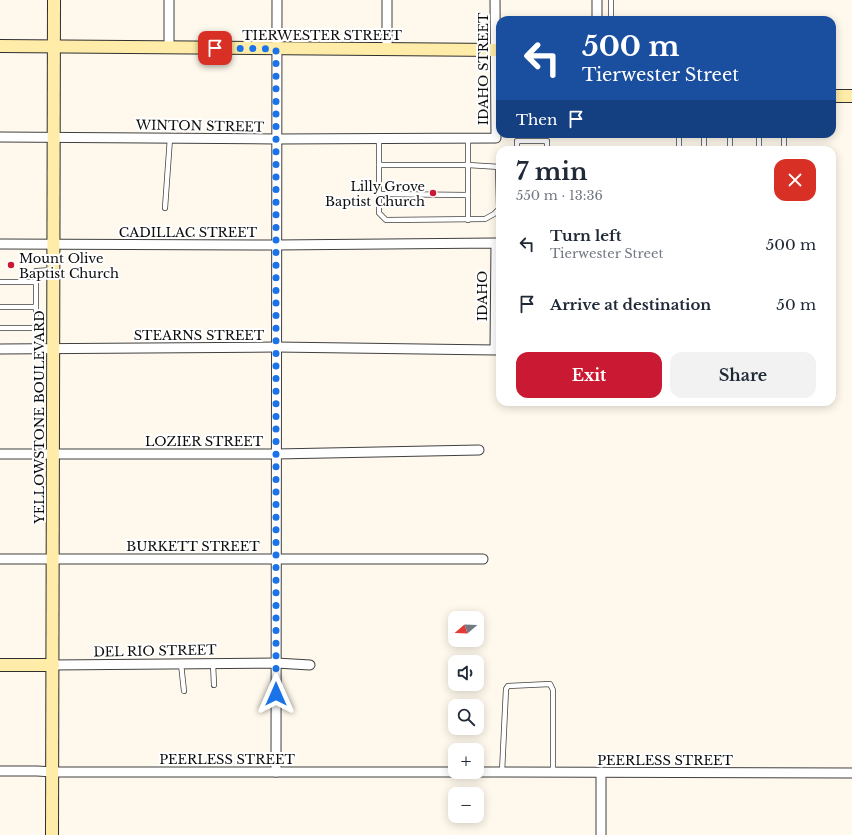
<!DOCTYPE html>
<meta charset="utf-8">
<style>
body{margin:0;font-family:"Libre Baskerville",serif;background:#f2f2f3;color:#1f2937;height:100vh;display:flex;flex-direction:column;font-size:15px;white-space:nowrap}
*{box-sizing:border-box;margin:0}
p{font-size:13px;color:#747a83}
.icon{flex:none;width:22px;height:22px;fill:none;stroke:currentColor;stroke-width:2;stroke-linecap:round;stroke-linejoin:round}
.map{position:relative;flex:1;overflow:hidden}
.panel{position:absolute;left:496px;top:146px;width:340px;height:260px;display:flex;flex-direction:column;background:#fff;border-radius:12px;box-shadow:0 2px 10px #0003}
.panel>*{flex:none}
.banner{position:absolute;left:496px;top:16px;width:340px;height:122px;border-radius:12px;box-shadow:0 2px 10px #0003;background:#1a4fa0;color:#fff;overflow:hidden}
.needle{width:26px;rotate:251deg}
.tools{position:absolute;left:448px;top:611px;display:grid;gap:8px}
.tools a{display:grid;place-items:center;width:36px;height:36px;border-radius:8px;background:#fff;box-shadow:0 2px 10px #0003;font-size:20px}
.pin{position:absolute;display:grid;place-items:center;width:34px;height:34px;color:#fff;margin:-17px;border-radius:8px;box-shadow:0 2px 6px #0006}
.me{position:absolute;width:44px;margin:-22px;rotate:0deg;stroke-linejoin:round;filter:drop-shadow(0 0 3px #0008)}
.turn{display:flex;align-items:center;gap:14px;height:84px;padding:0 20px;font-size:18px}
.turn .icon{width:52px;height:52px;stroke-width:2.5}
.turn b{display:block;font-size:28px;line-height:34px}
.then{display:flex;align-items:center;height:38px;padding:0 20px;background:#0003;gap:8px;font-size:15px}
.round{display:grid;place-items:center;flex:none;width:42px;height:42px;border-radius:12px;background:#f2f2f3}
.head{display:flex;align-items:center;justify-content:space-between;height:68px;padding:0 20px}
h1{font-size:24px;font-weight:700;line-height:30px}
.action{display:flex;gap:8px;margin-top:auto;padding:8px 20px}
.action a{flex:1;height:46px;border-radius:12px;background:#c91933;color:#fff;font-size:16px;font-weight:700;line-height:46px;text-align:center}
.action a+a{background:#f2f2f3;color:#1f2937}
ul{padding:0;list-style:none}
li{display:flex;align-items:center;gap:12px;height:60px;padding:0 20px}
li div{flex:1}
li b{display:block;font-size:15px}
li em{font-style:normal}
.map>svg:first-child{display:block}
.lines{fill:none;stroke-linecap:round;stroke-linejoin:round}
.lane-casing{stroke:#404040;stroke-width:6}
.street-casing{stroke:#404040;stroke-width:11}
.secondary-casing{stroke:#2f2f2f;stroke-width:14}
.lane{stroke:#fff;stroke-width:4.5}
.street{stroke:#fff;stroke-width:9}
.secondary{stroke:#ffeca8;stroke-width:12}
.route{stroke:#1a73e8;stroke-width:7;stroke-dasharray:0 12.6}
.poi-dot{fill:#c91933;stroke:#fff;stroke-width:1.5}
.labels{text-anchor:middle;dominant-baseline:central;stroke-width:4;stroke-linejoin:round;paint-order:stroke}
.street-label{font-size:13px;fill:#0d0d0d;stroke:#fff}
.poi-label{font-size:13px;fill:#0d0d0d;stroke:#fff;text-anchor:end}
</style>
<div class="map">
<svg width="852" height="835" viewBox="0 0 852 835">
<rect width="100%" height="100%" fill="#fff9ed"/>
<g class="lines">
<defs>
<g id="lane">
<polyline points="611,20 611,0"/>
<polyline points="379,139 379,213 386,220 485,219 494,214 499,209 498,167"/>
<polyline points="517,150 517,141 547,141 547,150"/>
<polyline points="679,150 679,134"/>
<polyline points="704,150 704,134"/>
<polyline points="730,150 730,134"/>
<polyline points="759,150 759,134"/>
<polyline points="784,150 784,134"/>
<polyline points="379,165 468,165 500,167"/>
<polyline points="379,194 468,195"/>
<polyline points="165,208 170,138"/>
<polyline points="468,220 468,139"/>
<polyline points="0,282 36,282"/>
<polyline points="0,307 36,307"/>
<polyline points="0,328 36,328 36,271 53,270"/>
<polyline points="181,664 184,691"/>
<polyline points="213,664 214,685"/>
<polyline points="502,772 506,689 508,686 550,684 553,690 553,772"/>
</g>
<g id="street">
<polyline points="169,0 169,48"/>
<polyline points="597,20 597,0"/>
<polyline points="387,49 387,0"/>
<polyline points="0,137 276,139 496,138 495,0"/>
<polyline points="0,244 276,245 496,243 495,350 276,347 0,349"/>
<polyline points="0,454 276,454 479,450"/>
<polyline points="0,559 483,559"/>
<polyline points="53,665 276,663 310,665"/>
<polyline points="0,771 37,771 53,772 455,772"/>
<polyline points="276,772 277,0"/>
<polyline points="477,772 852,773"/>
<polyline points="601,835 601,772"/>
</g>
<g id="secondary">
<polyline points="0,46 500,50"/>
<polyline points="832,96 852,96"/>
<polyline points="0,665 53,665"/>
<polyline points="52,835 54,0"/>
</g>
</defs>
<!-- lane casing -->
<use href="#lane" class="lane-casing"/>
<!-- street casing -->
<use href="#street" class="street-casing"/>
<!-- secondary casing -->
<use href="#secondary" class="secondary-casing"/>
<!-- lane -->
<use href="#lane" class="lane"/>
<!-- street -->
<use href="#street" class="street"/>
<!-- secondary -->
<use href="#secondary" class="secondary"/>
</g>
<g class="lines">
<!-- route -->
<polyline class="route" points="215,48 276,49 276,694"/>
</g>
<!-- markers -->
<g class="poi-dot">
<circle cx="433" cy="193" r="4"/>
<circle cx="11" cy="265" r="4"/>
</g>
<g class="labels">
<!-- street labels -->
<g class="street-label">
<text x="322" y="35">TIERWESTER STREET</text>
<text transform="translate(483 69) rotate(-90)">IDAHO STREET</text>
<text transform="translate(200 126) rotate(1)">WINTON STREET</text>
<text x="188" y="232">CADILLAC STREET</text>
<text transform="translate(482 296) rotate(-90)">IDAHO</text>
<text x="199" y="335">STEARNS STREET</text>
<text transform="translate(39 417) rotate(-90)">YELLOWSTONE BOULEVARD</text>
<text x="204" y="441">LOZIER STREET</text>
<text x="193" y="546">BURKETT STREET</text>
<text transform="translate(155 651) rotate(-1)">DEL RIO STREET</text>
<text x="227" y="759">PEERLESS STREET</text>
<text x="665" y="760">PEERLESS STREET</text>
</g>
<!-- poi labels -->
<g class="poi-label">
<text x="425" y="186">Lilly Grove<tspan x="425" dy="15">Baptist Church</tspan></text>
<text x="19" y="258" text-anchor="start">Mount Olive<tspan x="19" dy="15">Baptist Church</tspan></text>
</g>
</g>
</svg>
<div class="tools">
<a><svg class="needle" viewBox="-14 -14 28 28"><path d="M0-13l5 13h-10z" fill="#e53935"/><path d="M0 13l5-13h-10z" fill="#747a83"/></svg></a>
<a><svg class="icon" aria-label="sound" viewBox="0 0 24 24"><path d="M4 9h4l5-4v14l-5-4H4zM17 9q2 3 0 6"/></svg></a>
<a><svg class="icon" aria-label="search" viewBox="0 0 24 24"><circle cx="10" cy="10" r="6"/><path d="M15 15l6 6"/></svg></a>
<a>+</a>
<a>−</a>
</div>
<div class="pin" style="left:215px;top:48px;background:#d93025"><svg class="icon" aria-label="arrive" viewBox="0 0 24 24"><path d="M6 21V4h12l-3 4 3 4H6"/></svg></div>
<svg class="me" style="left:276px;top:694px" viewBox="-20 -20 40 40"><path d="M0-17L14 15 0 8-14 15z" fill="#1a73e8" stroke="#fff" stroke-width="4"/></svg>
<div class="banner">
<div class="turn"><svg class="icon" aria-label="left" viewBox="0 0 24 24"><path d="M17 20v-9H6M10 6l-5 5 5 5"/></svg><div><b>500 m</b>Tierwester Street</div></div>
<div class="then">Then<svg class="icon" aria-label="arrive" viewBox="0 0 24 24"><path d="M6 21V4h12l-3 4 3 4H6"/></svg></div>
</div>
<section class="panel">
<div class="head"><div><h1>7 min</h1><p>550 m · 13:36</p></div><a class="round" style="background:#d93025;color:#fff"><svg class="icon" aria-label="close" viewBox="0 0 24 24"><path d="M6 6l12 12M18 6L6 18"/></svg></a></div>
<ul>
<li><svg class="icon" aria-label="left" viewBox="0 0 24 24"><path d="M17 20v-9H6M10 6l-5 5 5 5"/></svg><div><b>Turn left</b><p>Tierwester Street</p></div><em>500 m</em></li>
<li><svg class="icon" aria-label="arrive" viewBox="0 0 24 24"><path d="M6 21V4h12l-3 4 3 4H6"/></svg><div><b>Arrive at destination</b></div><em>50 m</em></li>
</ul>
<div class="action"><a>Exit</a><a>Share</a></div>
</section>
</div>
